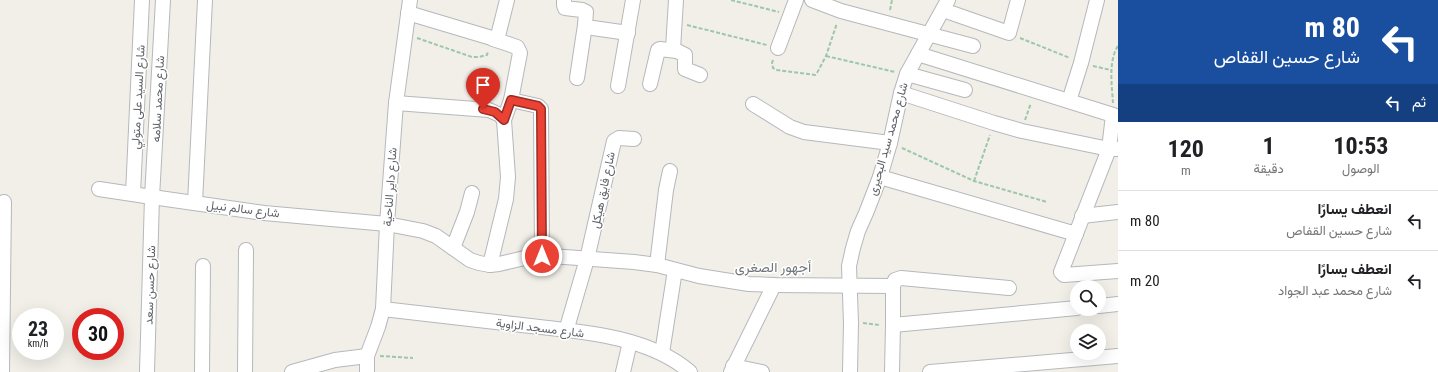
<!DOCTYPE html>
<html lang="ar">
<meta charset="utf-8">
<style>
body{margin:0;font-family:"Roboto Condensed",Vazirmatn,sans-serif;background:#f2f2f2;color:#202124;direction:rtl;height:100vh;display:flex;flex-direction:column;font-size:15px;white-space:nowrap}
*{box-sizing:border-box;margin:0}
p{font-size:13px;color:#757577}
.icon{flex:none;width:22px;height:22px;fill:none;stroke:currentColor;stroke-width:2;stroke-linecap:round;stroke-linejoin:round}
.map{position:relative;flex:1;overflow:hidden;direction:ltr}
.side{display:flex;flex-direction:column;background:#fff;width:320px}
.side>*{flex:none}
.hud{background:#1a4fa0;color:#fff;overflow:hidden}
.buttons{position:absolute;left:1070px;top:280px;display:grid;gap:8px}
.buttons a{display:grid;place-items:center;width:36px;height:36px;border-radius:50%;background:#fff;box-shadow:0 4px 16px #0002;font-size:20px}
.speed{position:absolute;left:12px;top:308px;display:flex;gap:8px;font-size:20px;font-weight:700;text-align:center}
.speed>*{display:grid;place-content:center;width:52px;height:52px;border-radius:50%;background:#fff;box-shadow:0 4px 16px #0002;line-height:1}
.speed small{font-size:10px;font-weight:400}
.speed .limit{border:6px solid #d22;background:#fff;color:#111}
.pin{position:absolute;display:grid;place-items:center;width:34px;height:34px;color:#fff;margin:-41px -17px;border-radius:50% 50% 50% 0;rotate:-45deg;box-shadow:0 0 4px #0007}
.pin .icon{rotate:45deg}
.me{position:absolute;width:44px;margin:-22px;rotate:0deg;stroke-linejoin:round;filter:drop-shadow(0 0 3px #0008)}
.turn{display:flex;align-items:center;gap:14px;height:84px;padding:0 12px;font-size:18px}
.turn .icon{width:52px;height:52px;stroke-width:2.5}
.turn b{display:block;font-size:28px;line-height:34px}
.then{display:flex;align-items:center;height:38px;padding:0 12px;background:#0003;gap:8px;font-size:15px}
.eta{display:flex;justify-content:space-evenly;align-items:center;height:68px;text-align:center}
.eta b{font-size:24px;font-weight:700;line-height:28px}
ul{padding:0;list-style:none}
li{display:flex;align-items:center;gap:12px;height:60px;padding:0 12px;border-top:1px solid #e0e0e0}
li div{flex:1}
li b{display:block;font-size:15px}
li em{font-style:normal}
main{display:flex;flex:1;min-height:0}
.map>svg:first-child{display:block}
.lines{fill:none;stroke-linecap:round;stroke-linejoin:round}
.street-casing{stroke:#b5b8bc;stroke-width:16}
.path{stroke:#9cc7a9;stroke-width:2;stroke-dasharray:4 2;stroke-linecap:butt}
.street{stroke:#fff;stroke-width:14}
.route-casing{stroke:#982c22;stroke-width:10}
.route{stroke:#ea4335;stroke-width:7}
.labels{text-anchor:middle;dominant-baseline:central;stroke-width:3;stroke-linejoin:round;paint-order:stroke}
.street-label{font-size:12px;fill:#5f6368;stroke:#fff}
.quarter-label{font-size:14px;fill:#70757a;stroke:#fff}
</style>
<main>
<section class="side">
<div class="hud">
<div class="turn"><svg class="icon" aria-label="left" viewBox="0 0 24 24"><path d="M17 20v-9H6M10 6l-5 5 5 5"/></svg><div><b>80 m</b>شارع حسين القفاص</div></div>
<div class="then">ثم<svg class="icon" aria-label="left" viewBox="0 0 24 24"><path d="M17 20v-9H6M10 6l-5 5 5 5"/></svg></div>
</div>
<div class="eta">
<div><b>10:53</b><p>الوصول</p></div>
<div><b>1</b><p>دقيقة</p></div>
<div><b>120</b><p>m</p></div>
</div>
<ul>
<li><svg class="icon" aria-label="left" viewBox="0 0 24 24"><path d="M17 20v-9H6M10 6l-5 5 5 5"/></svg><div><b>انعطف يسارًا</b><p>شارع حسين القفاص</p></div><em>80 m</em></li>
<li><svg class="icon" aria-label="left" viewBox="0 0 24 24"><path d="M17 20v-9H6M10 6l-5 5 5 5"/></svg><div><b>انعطف يسارًا</b><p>شارع محمد عبد الجواد</p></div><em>20 m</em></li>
</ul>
</section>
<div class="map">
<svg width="1118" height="372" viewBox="0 0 1118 372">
<rect width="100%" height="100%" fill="#f1efe8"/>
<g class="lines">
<defs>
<g id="street">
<polyline points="564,0 564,5 565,8 582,10 586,12 585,25 586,27 628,33"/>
<polyline points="676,0 673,49 685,55 685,69 700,75"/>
<polyline points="812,0 841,11 973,46"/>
<polyline points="943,10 1009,33 1018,0"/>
<polyline points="408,13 495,39 498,36 507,0"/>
<polyline points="778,48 796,0"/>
<polyline points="918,54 1113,115 1109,149 1061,272 1064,275 1118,271"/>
<polyline points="907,74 965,90"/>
<polyline points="577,78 585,25"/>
<polyline points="650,84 658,50 660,49 677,51"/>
<polyline points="618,86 633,0"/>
<polyline points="901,93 994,123 1022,131 1109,149 1118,149"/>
<polyline points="511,100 538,106 541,109 542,256"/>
<polyline points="1069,101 1081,63 1097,0"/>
<polyline points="396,103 489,110 500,115 504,120"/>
<polyline points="753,104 790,127 804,132 890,143"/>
<polyline points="880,177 1076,234"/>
<polyline points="99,189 152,197 264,213 387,224 423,231 436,236 470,260 479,263 490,265 499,264 533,256 551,256 634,262 657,265 699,276 749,284 774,285 893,286"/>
<polyline points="133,194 142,0"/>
<polyline points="195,203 205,0"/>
<polyline points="1082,216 1118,212"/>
<polyline points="453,248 467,212 472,193"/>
<polyline points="490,265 506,199 508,177 504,120 511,100 520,53 517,47 493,39"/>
<polyline points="657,265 666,190 670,171"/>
<polyline points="1099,306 1118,304"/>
<path d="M383,309C426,314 470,319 513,324C570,331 645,333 690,372"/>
<polyline points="893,325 1077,308"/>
<polyline points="566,331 587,259 614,141 619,138 634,139"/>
<polyline points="662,353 675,270"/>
<polyline points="733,366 762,372"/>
<polyline points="2,372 4,202"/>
<polyline points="147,372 152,197 163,0"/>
<polyline points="202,372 203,266"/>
<polyline points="245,372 246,250"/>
<polyline points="292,372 335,360 367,356"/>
<polyline points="367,372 367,356 378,327 383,309 387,224 396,103 410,0"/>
<polyline points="623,372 630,342"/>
<polyline points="731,372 774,285"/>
<polyline points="850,372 851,323 849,266 853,248 858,231 866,213 880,177 890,143 901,93 907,74 948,0"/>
<polyline points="892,372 893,325 893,286 895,280 901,278 1009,288"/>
<polyline points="930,372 1118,356"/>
</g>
</defs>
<!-- street casing -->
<use href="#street" class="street-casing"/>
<!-- path -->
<g class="path">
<polyline points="731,0 779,12"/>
<polyline points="890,10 892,0"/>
<polyline points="687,25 767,45"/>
<polyline points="417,38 472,57 479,57 487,55 488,51"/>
<polyline points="1020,38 1070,58"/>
<polyline points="826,56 895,72"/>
<polyline points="773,60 772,63 773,68 777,70 815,75 817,73 826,56 837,23"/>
<polyline points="1093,66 1111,70"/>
<path d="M1113,103C1112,86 1108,61 1118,46"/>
<polyline points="1025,120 1031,103"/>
<polyline points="902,148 974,181 1047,202"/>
<polyline points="974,181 990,135"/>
<polyline points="863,323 880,325"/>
<polyline points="380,356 413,358"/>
</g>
<!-- street -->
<use href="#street" class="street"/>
</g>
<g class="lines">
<defs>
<polyline id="route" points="483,109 495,112 504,120 511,100 538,106 541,109 542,256"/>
</defs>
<!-- route casing -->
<use href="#route" class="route-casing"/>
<!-- route -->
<use href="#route" class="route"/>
</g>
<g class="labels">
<!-- street labels -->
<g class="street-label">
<text transform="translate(138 97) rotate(-87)">شارع السيد على متولي</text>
<text transform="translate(158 99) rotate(-87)">شارع محمد سلامه</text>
<text transform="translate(888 139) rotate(-74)">شارع محمد سيد البحيرى</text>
<text transform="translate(390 187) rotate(-86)">شارع داير الناحية</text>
<text transform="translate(603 190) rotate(-78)">شارع فايق هيكل</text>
<text transform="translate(243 209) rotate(7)">شارع سالم نبيل</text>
<text transform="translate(150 285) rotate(-88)">شارع حسن سعد</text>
<text transform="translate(540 328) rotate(7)">شارع مسجد الزاوية</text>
</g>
<!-- quarter labels -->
<g class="quarter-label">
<text x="773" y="267">أجهور الصغرى</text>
</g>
</g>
</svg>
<div class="buttons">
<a><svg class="icon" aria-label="search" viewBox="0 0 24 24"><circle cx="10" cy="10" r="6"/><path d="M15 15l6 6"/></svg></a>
<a><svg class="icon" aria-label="layers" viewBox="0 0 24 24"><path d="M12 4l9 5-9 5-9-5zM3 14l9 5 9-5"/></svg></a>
</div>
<div class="speed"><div>23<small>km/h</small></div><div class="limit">30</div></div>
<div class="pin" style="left:483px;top:109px;background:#d93025"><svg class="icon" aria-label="arrive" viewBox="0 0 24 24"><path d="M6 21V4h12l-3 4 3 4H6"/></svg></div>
<svg class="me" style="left:542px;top:256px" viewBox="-20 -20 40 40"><circle r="17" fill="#ea4335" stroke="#fff" stroke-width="3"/><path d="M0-11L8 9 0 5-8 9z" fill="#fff"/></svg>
</div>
</main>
